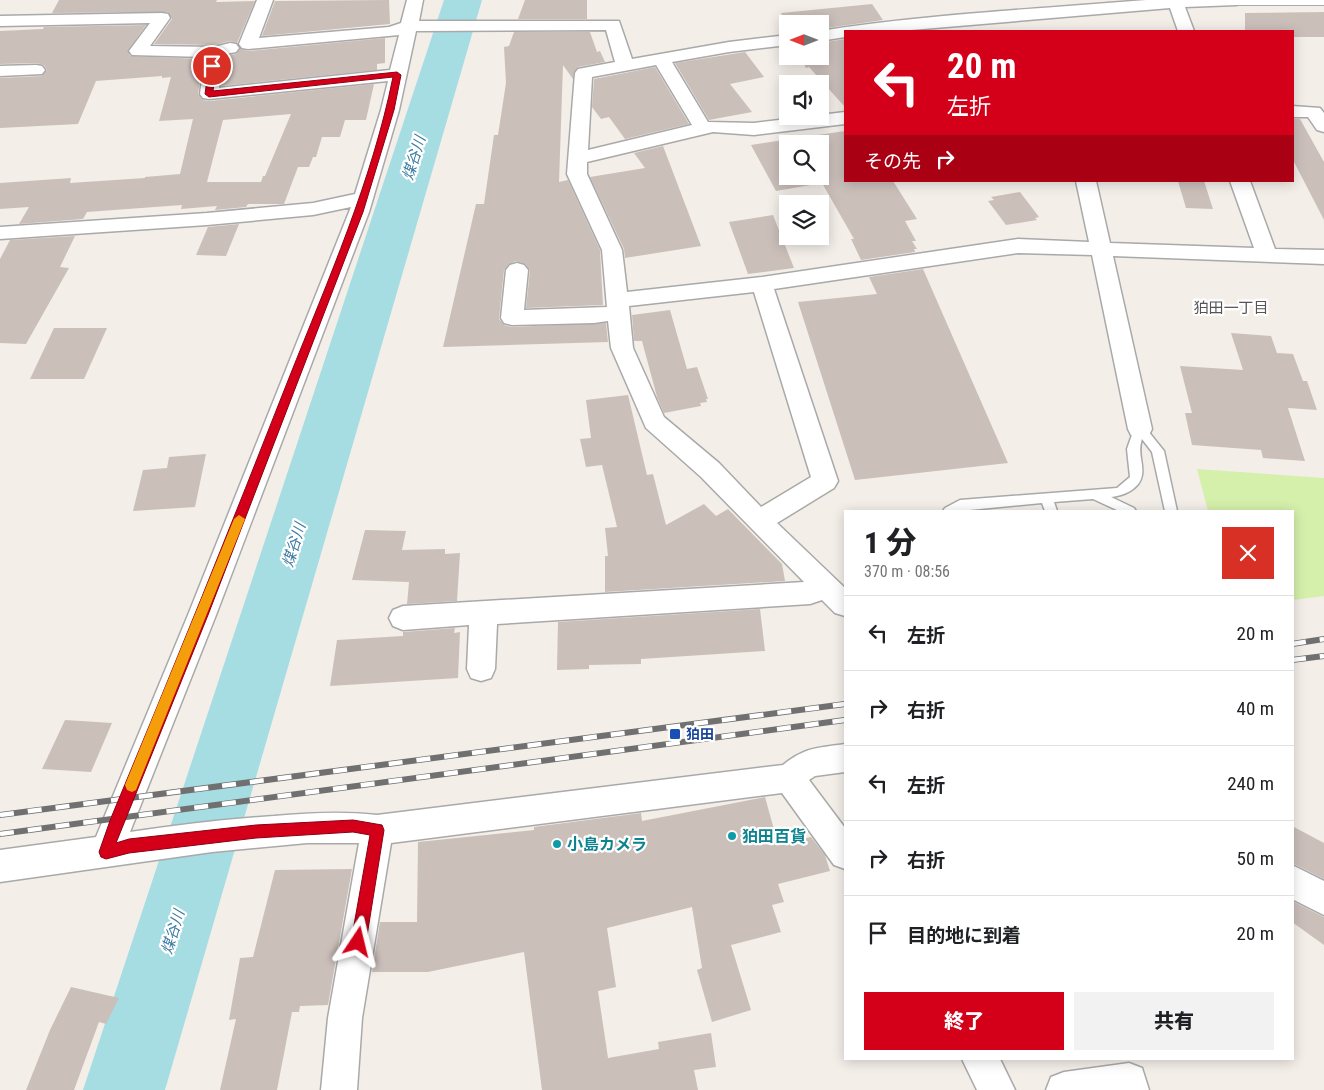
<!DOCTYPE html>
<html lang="ja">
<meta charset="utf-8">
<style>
body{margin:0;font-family:"Roboto Condensed","Noto Sans JP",sans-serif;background:#f2f2f2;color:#202124;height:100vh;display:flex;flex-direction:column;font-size:19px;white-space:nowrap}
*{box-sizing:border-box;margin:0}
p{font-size:16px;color:#757577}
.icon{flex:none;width:28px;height:28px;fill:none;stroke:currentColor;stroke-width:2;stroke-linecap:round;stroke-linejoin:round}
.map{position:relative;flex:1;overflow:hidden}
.details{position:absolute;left:844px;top:510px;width:450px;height:550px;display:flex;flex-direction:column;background:#fff;border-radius:0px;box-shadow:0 2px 12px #0003}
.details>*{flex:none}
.top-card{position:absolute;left:844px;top:30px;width:450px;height:152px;border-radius:0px;box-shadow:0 2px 12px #0003;background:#d4001a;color:#fff;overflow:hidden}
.needle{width:32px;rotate:270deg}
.controls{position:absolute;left:779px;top:15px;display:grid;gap:10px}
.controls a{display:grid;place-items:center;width:50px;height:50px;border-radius:0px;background:#fff;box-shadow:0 2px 12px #0003;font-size:25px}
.pin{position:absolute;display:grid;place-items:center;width:42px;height:42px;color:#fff;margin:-21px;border:2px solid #fff;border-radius:50%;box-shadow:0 1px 5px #0007}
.me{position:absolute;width:55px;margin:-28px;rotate:10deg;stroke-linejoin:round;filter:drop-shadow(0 0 4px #0008)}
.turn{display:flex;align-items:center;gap:18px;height:105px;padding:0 20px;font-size:22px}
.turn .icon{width:65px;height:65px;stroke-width:2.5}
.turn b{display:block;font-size:35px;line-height:42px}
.then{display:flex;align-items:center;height:48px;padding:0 20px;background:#0003;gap:10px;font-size:19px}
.round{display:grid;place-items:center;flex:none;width:52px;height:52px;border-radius:0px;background:#f2f2f2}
.summary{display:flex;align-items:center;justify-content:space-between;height:85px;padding:0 20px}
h1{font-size:30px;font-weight:800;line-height:38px}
.button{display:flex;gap:10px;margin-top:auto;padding:10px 20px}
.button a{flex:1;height:58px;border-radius:0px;background:#d4001a;color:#fff;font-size:20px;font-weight:800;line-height:58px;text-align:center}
.button a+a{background:#f2f2f2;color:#202124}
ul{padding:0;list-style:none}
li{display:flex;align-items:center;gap:15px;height:75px;padding:0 20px;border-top:1px solid #e0e0e0}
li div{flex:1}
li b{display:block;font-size:19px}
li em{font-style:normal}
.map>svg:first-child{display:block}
.grass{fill:#d5f0ab}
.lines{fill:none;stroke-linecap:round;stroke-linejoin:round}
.river{fill:#a5dde3;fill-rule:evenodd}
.building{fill:#cbbfba;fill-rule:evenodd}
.service-casing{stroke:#a9a9a9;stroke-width:3}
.minor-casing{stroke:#a9a9a9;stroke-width:3}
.tertiary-casing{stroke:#a9a9a9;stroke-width:2}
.service{fill:#fff;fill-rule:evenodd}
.minor{fill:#fff;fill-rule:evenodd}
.tertiary{fill:#fff;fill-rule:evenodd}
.rail-casing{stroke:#707070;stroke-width:6}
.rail{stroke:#fff;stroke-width:4.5;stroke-dasharray:14;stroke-linecap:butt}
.route{fill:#d4001a;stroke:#8a0011}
.slow{fill:#f59e0b}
.transit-dot{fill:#1a4fb4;stroke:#fff;stroke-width:2}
.culture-dot{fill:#0f9aa8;stroke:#fff;stroke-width:2}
.labels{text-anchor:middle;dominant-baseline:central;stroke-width:4.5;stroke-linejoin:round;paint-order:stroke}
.transit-label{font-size:14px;font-weight:bold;fill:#164399;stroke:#fff;text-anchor:start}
.water-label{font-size:15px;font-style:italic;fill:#3c7ba2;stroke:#fff}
.neighbourhood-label{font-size:15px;fill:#555;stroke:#fff}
.near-culture-label{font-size:16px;font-weight:bold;fill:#0d838f;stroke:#fff;text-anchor:start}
</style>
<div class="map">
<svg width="1324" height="1090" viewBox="0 0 1324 1090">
<rect width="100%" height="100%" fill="#f3eee8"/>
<!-- grass -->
<polygon class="grass" points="1197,469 1324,478 1324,596 1293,600 1292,511 1208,511"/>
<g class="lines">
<!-- river -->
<polygon class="river" points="444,0 482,0 165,1090 83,1090"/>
</g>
<!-- building -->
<g class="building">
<polygon points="59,0 217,0 216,2 255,1 237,43 230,41 214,45 154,44 172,19 168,12 52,13"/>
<polygon points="389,0 390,24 262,36 275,1"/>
<polygon points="525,0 587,0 587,19 518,19"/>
<polygon points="872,4 883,20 820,29 820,24 788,24 788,28 781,13"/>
<polygon points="1324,12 1324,37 1292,37 1292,31 1245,31 1245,13"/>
<path d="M146,25L128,50L130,56L203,59L198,94L203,100L209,101L374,84L366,120H345L340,137H322L316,157H313L309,167H298L284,204H248L246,207L215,210L217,206L181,209L182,205L87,212L83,219L19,224L29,207L0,209V183L71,178L70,183L145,178V177L180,174L193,119L159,121L171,77L162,78V76L96,81L78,124L0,128V78L42,76L47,70L44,65L36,63L0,64V31L43,29L44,27ZM291,114L265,176H263L261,182H207L223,120Z"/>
<polygon points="514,32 590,32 597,52 600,51 605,62 578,67 574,72 573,79 563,65 559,182 568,180 600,250 603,305 526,308 530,270 525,264 516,261 509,264 504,270 499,319 504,325 512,327 606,323 608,342 443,347 476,204 484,204 494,135 498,135 506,83 504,47 509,46"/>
<polygon points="385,38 385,63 377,64 377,70 221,86 224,57 236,54 240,49 248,51"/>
<polygon points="845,39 845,107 809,67 806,68 800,56 820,56 820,43"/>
<polygon points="745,52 764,77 730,84 752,112 709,120 675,63"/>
<polygon points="655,67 689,124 625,139 609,117 601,119 592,107 594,79"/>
<polygon points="1292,119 1300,119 1324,162 1324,220 1292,158"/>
<path d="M845,131V181H893L917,219L905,221L916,241H912L917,249H914L915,252L861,260L851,239H854L822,183L776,191L751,145ZM788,144H820V176H788Z"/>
<polygon points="663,146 701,246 625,258 624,249 590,177 645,168 634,153"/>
<polygon points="1178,181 1204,181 1213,209 1186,208"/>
<polygon points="1020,192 1039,217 1035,218 1037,220 1006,225 988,201 994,200 991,197"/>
<polygon points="773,215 794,268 748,274 729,222"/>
<polygon points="239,224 226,256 196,255 208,227"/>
<polygon points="75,236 60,267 69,268 26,344 0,343 0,259 10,240"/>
<polygon points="923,269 1008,463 855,480 798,302 877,294 869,277"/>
<polygon points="670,310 687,369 697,367 708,399 706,399 707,402 700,403 701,406 664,413 657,397 642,341 634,341 632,315"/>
<polygon points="54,328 107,328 84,379 30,379"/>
<polygon points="1231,333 1271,336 1277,353 1293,354 1303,381 1307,381 1317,410 1288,408 1305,461 1263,458 1261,450 1192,445 1185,413 1192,413 1180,366 1243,370"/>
<polygon points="628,395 647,475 653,474 666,525 704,504 716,516 728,509 782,564 785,581 605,592 605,556 608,556 605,528 617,527 602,465 586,467 580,439 591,438 586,400"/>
<polygon points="206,454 195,507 133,511 143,470 167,468 169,457"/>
<polygon points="365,530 406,531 402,550 445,549 445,554 460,553 457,601 407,604 409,582 352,580"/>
<polygon points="760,609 765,651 641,659 641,664 589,665 589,669 557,670 558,622"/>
<polygon points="455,628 454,633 460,632 458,678 330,686 337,640 403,636 403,632"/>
<polygon points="65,720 112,723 91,772 42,769"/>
<polygon points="765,797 778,844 811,837 825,855 830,871 778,884 784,902 772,905 781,932 731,945 751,1010 712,1022 697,970 702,968 692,907 607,928 616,987 598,991 608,1058 659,1049 658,1042 711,1033 716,1067 694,1070 698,1090 542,1090 524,952 428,972 372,972 380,922 417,922 418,842 534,830 534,827 641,813 642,821"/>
<polygon points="1292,826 1324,843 1324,879 1292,863"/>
<polygon points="352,869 328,1005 300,1006 299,1012 292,1012 277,1090 220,1090 236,1019 229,1020 240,958 253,957 275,870"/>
<polygon points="1292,901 1324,917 1324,945 1292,922"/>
<polygon points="71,987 119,998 106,1024 99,1022 74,1090 26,1090 50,1030"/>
</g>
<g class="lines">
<defs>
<path id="service" d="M1140,425L1144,426L1164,451L1177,511H1165L1152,452L1142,439C1137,454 1144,462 1142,475C1140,489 1123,496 1111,497L1134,508L1136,511H1119L1093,499L1054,502L1057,511H1045L1042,503L959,511H943L945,508L960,500L1117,488L1130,477L1127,449L1134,429Z"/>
<g id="minor">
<path d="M257,0H273L259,38L389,27L401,23L407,0H423L419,21H619L632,59L729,42L788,35V45L729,52L672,62L708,122L754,123L845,112V124L754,135L713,132L587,162V174L622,250L627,292L762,277L1018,239L1089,242L1076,181H1096L1110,243L1254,248L1230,181H1250L1275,249L1324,250V264L1113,256L1152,429L1149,435L1140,438L1131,435L1128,429L1092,255L1018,253L774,289L838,481L834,488L777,523L845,588V616L835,613L822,600L810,604L497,624L495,669L491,678L481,681L471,678L467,669L469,625L403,630L393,626L389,618L393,610L403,606L804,582L701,477L646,428L611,348L608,321L594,323L512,325L504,323L501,318L506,270L510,265L517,263L524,265L528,270L524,310L607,307L602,250L567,174L575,73L578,69L615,62L606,30L416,31L399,110L369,212L216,615L130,832C178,825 226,819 274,816C308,813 343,811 377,815L783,765C805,747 818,748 845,744V772L815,776L809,780L845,828V869L834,865L782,793L391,843L362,1018L357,1090H321L328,1018L359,843H307L212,852L0,882V850L96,837L188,615L351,207L313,215L207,225L0,239V227L207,213L313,203L355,194L381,110L388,81L209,99L203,98L200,94L205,57L132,55L129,51L150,23L0,26V16L162,13L168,14L170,18L150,46L214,47L230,43L236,44L239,48L236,52L222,55L219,88L390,70L399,35L248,49L242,48L239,44ZM656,65L692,125L588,150L592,77ZM754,292L811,477L761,507L719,463L664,417L633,348L629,306Z"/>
<path d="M1146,0H1244L1242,3L1236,5L1185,7L1194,31H1178L1170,8L899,31H845V37L820,41V31C927,14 1038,9 1146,0Z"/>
<polygon points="36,65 42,66 45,70 42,74 0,76 0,66"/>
<polygon points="1292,106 1320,108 1324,113 1324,132 1317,130 1308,117 1292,117"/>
<polygon points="1292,865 1324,881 1324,915 1292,899"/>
<polygon points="962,1059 1000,1059 1015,1090 977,1090"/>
<polygon points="1129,1063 1142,1068 1149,1090 1046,1090 1051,1077 1064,1072"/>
</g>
<polygon id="tertiary" points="1227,0 1324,0 1324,5 1236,5 1230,4"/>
</defs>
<!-- service casing -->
<use href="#service" class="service-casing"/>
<!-- minor casing -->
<use href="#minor" class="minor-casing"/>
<!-- tertiary casing -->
<use href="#tertiary" class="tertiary-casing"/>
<!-- service -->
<use href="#service" class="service"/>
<!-- minor -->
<use href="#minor" class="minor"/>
<!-- tertiary -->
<use href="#tertiary" class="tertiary"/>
<defs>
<g id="rail">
<polyline points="1292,644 1324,639"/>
<polyline points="1292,660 1324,656"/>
<polyline points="0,815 845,704"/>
<polyline points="0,834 845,720"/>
</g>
</defs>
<!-- rail casing -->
<use href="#rail" class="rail-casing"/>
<!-- rail -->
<use href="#rail" class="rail"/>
</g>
<!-- route -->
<path class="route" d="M212,64L216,66L213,91L397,72L401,75L394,110L363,212L208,615L116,843L129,839L256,825L353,820L382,825L384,830L366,942L363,948L358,950L353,948L351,942L370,835L353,832L256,838L129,853L106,859L101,857L99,852L111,818C172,672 231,526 289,378C328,280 372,181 393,77L209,97L205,94L209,66Z"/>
<!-- slow -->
<polygon class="slow" points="239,515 245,519 138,785 136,790 132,792 127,790 125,785 234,519"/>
<!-- markers -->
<rect class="transit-dot" x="669" y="728" width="12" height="12" rx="2.5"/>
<g class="culture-dot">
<circle cx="732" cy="836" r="5"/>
<circle cx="557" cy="844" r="5"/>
</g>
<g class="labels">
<!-- transit labels -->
<g class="transit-label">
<text x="686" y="734">狛田</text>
</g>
<!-- water labels -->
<g class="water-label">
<text transform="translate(414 158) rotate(-73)">煤谷川</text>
<text transform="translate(294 545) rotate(-73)">煤谷川</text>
<text transform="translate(173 932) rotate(-73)">煤谷川</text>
</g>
<!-- neighbourhood labels -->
<g class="neighbourhood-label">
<text x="1231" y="308">狛田一丁目</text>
</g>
<!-- near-culture labels -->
<g class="near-culture-label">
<text x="742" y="836">狛田百貨</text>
<text x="567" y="844">小島カメラ</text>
</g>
</g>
</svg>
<div class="controls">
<a><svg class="needle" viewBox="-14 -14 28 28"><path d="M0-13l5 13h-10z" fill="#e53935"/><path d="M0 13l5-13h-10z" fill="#757577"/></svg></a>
<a><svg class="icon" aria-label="sound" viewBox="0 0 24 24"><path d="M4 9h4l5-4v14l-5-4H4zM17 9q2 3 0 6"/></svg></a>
<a><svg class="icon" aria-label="search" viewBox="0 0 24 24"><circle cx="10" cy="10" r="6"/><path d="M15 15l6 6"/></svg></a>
<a><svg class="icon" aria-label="layers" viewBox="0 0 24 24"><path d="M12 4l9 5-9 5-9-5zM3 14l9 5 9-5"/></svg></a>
</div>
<div class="pin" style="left:212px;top:66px;background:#d93025"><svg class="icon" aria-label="arrive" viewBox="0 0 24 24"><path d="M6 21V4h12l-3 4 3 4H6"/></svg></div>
<svg class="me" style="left:358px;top:942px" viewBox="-20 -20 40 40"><path d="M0-17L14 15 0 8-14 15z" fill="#d4001a" stroke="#fff" stroke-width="4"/></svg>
<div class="top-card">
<div class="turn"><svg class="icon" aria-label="left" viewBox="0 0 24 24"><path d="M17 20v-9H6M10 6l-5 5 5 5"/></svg><div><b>20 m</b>左折</div></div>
<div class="then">その先<svg class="icon" aria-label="right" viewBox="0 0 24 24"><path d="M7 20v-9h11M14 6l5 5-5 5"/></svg></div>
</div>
<section class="details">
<div class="summary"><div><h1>1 分</h1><p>370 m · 08:56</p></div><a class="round" style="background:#d93025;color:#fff"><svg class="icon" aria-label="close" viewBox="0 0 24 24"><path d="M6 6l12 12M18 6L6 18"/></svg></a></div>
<ul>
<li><svg class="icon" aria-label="left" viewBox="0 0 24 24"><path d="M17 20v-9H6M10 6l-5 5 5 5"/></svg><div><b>左折</b></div><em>20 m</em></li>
<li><svg class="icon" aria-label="right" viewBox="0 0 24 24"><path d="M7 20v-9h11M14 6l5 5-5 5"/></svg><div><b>右折</b></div><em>40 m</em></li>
<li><svg class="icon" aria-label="left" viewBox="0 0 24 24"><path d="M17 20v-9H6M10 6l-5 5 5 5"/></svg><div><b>左折</b></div><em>240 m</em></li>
<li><svg class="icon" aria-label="right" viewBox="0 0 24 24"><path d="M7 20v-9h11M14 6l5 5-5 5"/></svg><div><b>右折</b></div><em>50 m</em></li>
<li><svg class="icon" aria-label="arrive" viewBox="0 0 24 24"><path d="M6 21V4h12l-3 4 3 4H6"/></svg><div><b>目的地に到着</b></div><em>20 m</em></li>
</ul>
<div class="button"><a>終了</a><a>共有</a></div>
</section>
</div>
